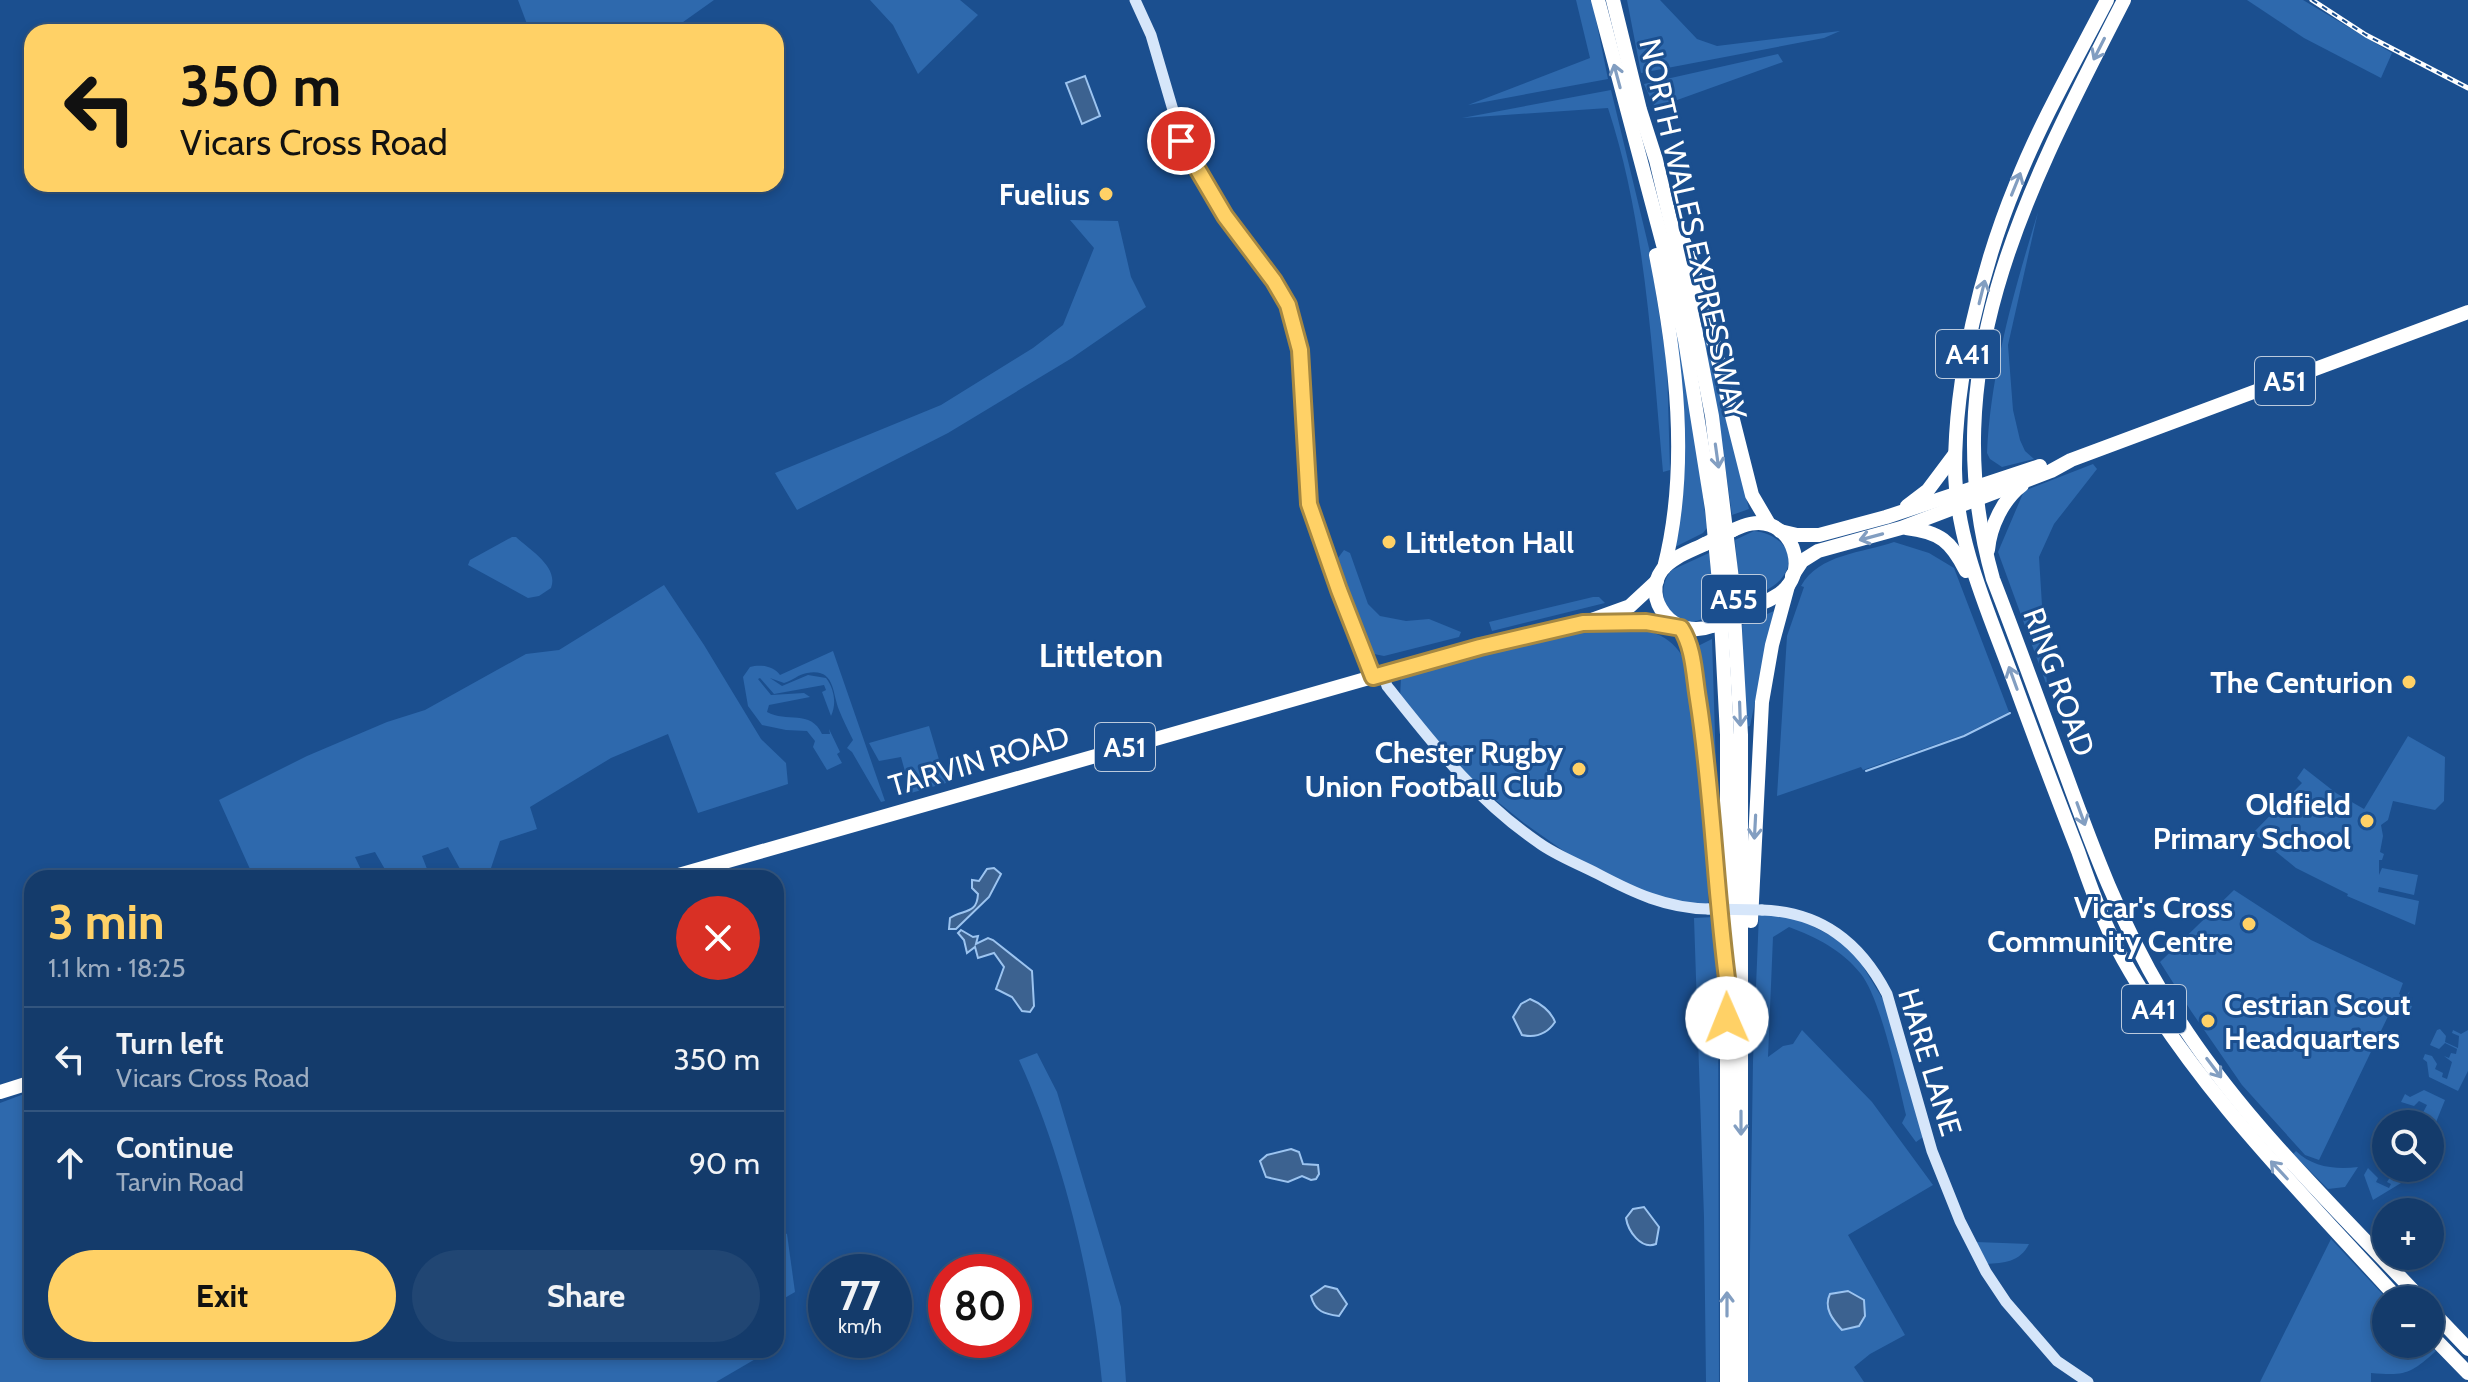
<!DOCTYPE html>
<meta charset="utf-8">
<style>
body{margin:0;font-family:Cabin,sans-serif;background:#214673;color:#f1f3f6;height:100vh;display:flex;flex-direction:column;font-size:30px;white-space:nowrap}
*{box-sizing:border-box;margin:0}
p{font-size:26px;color:#9dadc1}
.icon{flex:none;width:44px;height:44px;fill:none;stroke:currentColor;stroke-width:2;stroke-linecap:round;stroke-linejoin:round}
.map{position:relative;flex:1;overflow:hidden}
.panel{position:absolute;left:24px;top:870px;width:760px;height:488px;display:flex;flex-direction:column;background:#143b6b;border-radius:24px;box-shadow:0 4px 12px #0003,0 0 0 2px #33557e}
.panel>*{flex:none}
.banner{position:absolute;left:24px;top:24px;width:760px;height:168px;border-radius:24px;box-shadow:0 4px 12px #0003,0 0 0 2px #33557e;background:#ffd166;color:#111;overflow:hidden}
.controls{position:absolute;left:2372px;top:1110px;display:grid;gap:16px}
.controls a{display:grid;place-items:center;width:72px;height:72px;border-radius:50%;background:#143b6b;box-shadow:0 4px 12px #0003,0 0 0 2px #33557e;font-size:40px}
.speed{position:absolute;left:808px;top:1254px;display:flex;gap:16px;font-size:40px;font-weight:700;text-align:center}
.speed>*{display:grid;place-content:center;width:104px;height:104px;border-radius:50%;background:#143b6b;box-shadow:0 4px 12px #0003,0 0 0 2px #33557e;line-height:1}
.speed small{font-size:20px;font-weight:400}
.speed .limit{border:12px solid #d22;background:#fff;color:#111}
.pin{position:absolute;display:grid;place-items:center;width:68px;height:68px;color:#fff;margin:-34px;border:4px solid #fff;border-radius:50%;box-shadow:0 2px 8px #0007}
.me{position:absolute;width:88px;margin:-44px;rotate:359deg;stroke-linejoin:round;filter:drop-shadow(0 0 6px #0008)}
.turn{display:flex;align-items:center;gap:28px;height:168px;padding:0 24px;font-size:36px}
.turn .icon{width:104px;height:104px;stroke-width:2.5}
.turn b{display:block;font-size:56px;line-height:68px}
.round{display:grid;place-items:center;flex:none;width:84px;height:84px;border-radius:42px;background:#214673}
.headline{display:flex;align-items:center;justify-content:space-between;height:136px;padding:0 24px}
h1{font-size:48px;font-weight:800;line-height:60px;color:#ffd166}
.primary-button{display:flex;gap:16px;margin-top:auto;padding:16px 24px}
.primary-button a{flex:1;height:92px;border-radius:48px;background:#ffd166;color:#111;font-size:32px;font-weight:800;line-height:92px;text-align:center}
.primary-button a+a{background:#214673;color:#f1f3f6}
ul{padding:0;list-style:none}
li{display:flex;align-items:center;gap:24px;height:104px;padding:0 24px;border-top:2px solid #33557e}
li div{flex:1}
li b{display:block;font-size:30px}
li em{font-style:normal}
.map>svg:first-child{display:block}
.green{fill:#2e69ad}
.water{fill:#3c6290;stroke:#9cc4f0;stroke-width:2}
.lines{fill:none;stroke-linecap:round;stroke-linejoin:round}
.stream{stroke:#9cc4f0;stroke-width:2}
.secondary{stroke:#d6e6fa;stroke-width:11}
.highway{stroke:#fff;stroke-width:14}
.rail-casing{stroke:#fff;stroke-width:5}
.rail{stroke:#1b4f8f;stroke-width:2;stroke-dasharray:6;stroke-linecap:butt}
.secondary-bridge{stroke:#d6e6fa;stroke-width:11}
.highway-bridge{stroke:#fff;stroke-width:14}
.oneway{stroke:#829ec1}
.route-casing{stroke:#a68842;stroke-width:20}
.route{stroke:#ffd166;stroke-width:14}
.poi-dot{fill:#ffd166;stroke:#1b4f8f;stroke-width:3}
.labels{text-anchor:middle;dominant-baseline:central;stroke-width:6;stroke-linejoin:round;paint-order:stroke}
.shield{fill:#1b4f8f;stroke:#bbcadd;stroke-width:2}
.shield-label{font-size:28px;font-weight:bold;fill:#fff}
.poi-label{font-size:30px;font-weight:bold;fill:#fff;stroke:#1b4f8f;text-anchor:end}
.street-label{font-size:30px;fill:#fff;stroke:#1b4f8f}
.quarter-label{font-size:34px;font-weight:bold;fill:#fff;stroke:#1b4f8f}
</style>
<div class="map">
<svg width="2468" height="1382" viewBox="0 0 2468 1382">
<rect width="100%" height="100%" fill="#1b4f8f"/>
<!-- green -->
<g class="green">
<polygon points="518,0 714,0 669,32 530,32"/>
<polygon points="870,0 960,0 978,15 918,74 893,25"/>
<polygon points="1576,0 1592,0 1608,79 1468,105 1590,58"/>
<polygon points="1627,0 1660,0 1697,39 1717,46 1840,31 1824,38 1641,73"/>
<polygon points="2247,0 2303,0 2392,53 2381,78 2304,38"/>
<polygon points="1778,54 1783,62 1655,108 1644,84"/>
<path d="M1611,90L1649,248L1667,365L1670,470L1663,472C1652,353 1646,223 1608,108L1462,118Z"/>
<path d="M2038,212L2008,345L2013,410L2020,440L2025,451L2034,459L2002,467L1990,459L1987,453C1991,370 2014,291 2038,212Z"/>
<polygon points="1070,220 1118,221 1131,277 1146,307 1072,358 948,433 797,510 775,473 941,405 1033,348 1063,325 1094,248"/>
<polygon points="1670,294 1695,435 1707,528 1703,533 1673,548"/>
<polygon points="1697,296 1749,509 1732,515 1720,430 1693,297"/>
<polygon points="2093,464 2097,469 2054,524 2039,557 2047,686 1998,552 2024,491"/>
<path d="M1754,531C1779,533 1801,555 1781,579C1771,591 1753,595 1740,600L1735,540Z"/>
<path d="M512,537H516C530,550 559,567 551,588L539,596L528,598L468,565L470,560Z"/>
<path d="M1894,542L1929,553L1954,568L2009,712L1963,735L1863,770L1861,767L1777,796L1787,636L1804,587L1801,586C1819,554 1862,553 1894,542Z"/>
<polygon points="1344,550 1350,553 1368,604 1380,616 1406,621 1429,619 1461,632 1459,637 1384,656 1374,654 1366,640 1338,558"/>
<path d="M1709,553L1716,612C1708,616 1700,621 1692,622C1664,624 1655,587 1672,570Z"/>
<polygon points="664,585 704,645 761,739 786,763 788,784 698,813 668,734 611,758 530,807 537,829 500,841 489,874 480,878 465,878 448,847 422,856 429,874 416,878 390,878 375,852 355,857 365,878 254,878 219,800 307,756 387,722 425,710 526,654 559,650"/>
<polygon points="1593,597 1599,597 1605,603 1492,631 1489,622"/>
<polygon points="1774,611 1750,726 1746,727 1742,625"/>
<path d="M1589,629C1627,629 1665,622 1685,661L1702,769L1708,836V909L1689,908L1595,873L1524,823L1457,769L1400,698L1401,678L1409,672Z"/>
<polygon points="1712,639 1716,768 1714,768 1696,647"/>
<path d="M833,651L885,801L881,802L852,752L847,748L853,740C848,730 843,720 839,710C832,692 835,668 807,673C799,674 792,681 784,683L770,678L782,686L808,675L826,678C834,688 837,704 831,716L822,692L826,690L824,685L774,694L760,678L758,679L771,695L804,693L810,697L769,705L767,712C786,723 811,709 822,734H830L829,729L840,752L837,754L842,763L827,770L813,747L815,741L807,731L786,730L762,725L748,706L743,677L750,667C760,664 774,666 780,675Z"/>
<polygon points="929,726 946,783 911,793 901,757 879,761 869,743"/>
<polygon points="2408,736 2445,757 2444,801 2435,810 2393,801 2388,820 2381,825 2383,836 2380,852 2384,854 2382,860 2379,860 2379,875 2382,868 2418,875 2414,895 2379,887 2378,892 2419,901 2415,925 2347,896 2348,894 2296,868 2253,833 2302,783 2297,778 2304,768 2336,793 2364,809"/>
<polygon points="2234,890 2311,940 2403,983 2399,994 2405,997 2410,991 2405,1001 2412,1006 2410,1011 2406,1010 2404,1014 2392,1008 2319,1160 2305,1155 2242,1085 2191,1011 2160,962"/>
<path d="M1759,913L1795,917L1839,940L1859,960L1884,1001L1923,1137L1916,1142L1902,1123L1906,1115C1898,1081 1881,1000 1861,974C1842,950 1816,937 1789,927L1773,937L1768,1057L1783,1046L1793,1044L1802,1030L1872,1102L1933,1185L1848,1235L1905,1335L1870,1354L1854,1367L1864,1382H1748L1753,1061Z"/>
<polygon points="1713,917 1718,964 1719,1382 1706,1382 1704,1217 1694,918"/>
<polygon points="2440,1029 2446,1036 2445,1042 2458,1048 2459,1036 2452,1033 2453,1030 2461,1034 2468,1030 2468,1071 2458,1091 2429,1077 2427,1062 2423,1059 2425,1054 2432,1056 2437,1064 2435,1069 2443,1073 2442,1077 2447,1079 2452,1062 2444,1056 2449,1058 2451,1053 2456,1054 2457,1049 2445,1043 2439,1049 2430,1045 2437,1030"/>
<path d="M1037,1053L1057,1092L1121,1307L1126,1382H1102C1092,1277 1063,1156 1019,1060Z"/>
<polygon points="2424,1090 2445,1100 2430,1137 2430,1124 2417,1124 2427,1105 2419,1101 2414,1106 2401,1102 2405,1094 2410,1097"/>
<polygon points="32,1091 32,1350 771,1350 716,1382 0,1382 0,1103"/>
<path d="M2296,1151C2312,1167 2336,1170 2358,1167L2345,1187L2328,1189L2293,1154Z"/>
<polygon points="2368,1168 2378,1178 2376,1182 2389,1188 2391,1184 2387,1182 2396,1168 2417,1168 2411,1177 2373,1200 2364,1175"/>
<polygon points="776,1230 787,1234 795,1292 776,1303"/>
<path d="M2331,1239L2388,1300L2386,1344H2429L2436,1351C2410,1374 2406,1376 2371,1373V1382H2260Z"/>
<path d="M1976,1242L2029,1244C2020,1262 2004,1263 1986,1264Z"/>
</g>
<!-- water -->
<g class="water">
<polygon points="1085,76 1100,116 1082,124 1066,83"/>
<path d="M994,868L1001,874L989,897L956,929H949L950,918C963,909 977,915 978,894L972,888V880L979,881L987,869Z"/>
<polygon points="961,930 973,937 978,936 976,944 988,938 993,940 1032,971 1034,1006 1030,1012 1022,1011 1012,997 996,989 1004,967 994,953 978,958 975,947 967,953 964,940 958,933"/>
<path d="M1530,999C1540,1003 1551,1011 1555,1022C1547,1034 1536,1038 1522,1035L1513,1017L1521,1004Z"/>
<polygon points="1291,1149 1299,1152 1303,1164 1318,1165 1319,1174 1316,1179 1311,1180 1302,1176 1288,1182 1266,1177 1260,1161 1267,1155"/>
<path d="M1644,1207L1659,1227L1656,1244C1641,1250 1628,1231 1626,1218L1633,1209Z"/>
<path d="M1325,1286L1337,1289L1347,1304L1339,1316C1325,1314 1315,1312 1311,1296Z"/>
<path d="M1848,1291L1864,1300L1865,1316L1859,1326L1842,1330C1833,1320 1823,1308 1830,1294Z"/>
</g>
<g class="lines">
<!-- stream -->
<polyline class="stream" points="1866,771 1964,736 2010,713"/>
<!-- secondary -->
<g class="secondary">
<polyline points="1135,0 1151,35 1185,151 1225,216 1274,281 1288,305 1300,350 1309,504 1339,590 1373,677"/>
<path d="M1383,674L1387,686C1434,745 1476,800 1539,843C1557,856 1579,864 1598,874C1634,893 1666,908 1708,909"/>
<path d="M1762,910C1821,912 1860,942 1887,994L1932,1151L1960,1221L1986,1272L2006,1302L2057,1361L2088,1382"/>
</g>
<!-- highway -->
<g class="highway">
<polyline points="1598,0 1666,256 1685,340 1712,509 1719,582 1727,735 1727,1382"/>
<polyline points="1613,0 1640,110 1656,160 1691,308 1712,416 1732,579 1741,735 1741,1382"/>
<path d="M2107,0C2076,60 2041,121 2016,184C1981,269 1955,377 1955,469C1956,545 1991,617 2016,687C2036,742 2057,797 2078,851C2091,888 2104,925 2123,959C2196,1089 2300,1191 2399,1300"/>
<path d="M2124,0C2029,186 1932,364 1993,579C2018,643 2041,708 2065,772C2093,849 2121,924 2163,994C2231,1110 2331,1203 2422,1300"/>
<polyline points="1684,242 1701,293 1752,495 1769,524"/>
<path d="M1656,255C1676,356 1690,467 1664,568"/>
<polyline points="1907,506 1928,490 1955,454"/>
<path d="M1906,528C1940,532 1951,541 1966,571"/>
<path d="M1733,530C1744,525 1757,520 1770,525C1795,534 1804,568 1786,588C1775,600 1755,605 1741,612"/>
<polyline points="1780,531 1797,535 1819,535 1886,517 2040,466"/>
<path d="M1705,544C1691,551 1672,557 1662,570C1641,598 1673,641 1712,626"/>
<path d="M1988,550C1990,527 2003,499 2022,485"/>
<polyline points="1792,576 1802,561 1818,551 1901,528 2051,471 2071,460 2468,312"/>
<polyline points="1600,622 1644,622 1674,625"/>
<polyline points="1681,628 1690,648 1706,753 1719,911"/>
<polyline points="668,878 1432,660 1583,623 1630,606 1657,581"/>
<polyline points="1751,921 1762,702 1772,645 1788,586"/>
<polyline points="0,1092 32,1082"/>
<polyline points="2430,1309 2468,1349"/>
<polyline points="2430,1334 2468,1373"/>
</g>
<defs>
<polyline id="rail" points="2312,0 2366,35 2468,88"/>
</defs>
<!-- rail casing -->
<use href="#rail" class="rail-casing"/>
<!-- rail -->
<use href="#rail" class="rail"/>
<!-- secondary-bridge -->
<polyline class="secondary-bridge" points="1708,909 1762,910"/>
<!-- highway-bridge -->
<g class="highway-bridge">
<polyline points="1705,544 1733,530"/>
<polyline points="1712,626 1741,612"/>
</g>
</g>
<!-- one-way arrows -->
<defs><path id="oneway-shaft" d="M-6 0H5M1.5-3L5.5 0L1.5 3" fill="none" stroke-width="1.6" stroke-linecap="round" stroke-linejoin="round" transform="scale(2)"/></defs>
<g class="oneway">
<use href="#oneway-shaft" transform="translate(2099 49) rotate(117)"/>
<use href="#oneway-shaft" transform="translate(1617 76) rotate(-105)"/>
<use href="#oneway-shaft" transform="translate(2016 184) rotate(-68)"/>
<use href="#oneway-shaft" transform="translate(1982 292) rotate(-76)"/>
<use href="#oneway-shaft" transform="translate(1717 456) rotate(82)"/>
<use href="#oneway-shaft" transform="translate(1871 537) rotate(165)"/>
<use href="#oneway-shaft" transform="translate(2013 678) rotate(-110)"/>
<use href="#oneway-shaft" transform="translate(1740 714) rotate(88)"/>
<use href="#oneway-shaft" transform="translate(2081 814) rotate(70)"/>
<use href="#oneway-shaft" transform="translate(1755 827) rotate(93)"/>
<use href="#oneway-shaft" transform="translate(2214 1068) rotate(53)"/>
<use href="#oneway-shaft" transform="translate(1741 1123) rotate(90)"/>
<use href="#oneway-shaft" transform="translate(2279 1170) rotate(-133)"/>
<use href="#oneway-shaft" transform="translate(1727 1304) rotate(-90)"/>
</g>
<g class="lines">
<defs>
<path id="route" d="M1181,141L1225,216L1274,281L1288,305L1300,350L1309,504L1339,590L1373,677L1480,647L1583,623L1646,622L1681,628C1694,648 1694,675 1698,699C1713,794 1715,891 1728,986L1727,1018"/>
</defs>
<!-- route casing -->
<use href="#route" class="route-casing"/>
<!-- route -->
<use href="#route" class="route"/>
</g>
<!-- markers -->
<g class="poi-dot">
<circle cx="1106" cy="194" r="8"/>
<circle cx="1389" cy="542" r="8"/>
<circle cx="2409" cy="682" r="8"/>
<circle cx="1579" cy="769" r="8"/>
<circle cx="2367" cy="821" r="8"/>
<circle cx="2249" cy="924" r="8"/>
<circle cx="2208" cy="1021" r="8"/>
</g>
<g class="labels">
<!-- shield labels -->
<g class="shield">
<rect x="1936" y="330" width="64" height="48" rx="6"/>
<rect x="2255" y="357" width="60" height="48" rx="6"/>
<rect x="1702" y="575" width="64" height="48" rx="6"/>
<rect x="1095" y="723" width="60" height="48" rx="6"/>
<rect x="2122" y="985" width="64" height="48" rx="6"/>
</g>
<g class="shield-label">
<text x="1968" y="354">A41</text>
<text x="2285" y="381">A51</text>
<text x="1734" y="599">A55</text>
<text x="1125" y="747">A51</text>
<text x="2154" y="1009">A41</text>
</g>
<!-- poi labels -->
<g class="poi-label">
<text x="1090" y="194">Fuelius</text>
<text x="1405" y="542" text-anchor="start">Littleton Hall</text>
<text x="2393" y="682">The Centurion</text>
<text x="1563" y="752">Chester Rugby<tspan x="1563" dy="34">Union Football Club</tspan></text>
<text x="2351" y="804">Oldfield<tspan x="2351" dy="34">Primary School</tspan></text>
<text x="2233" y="907">Vicar's Cross<tspan x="2233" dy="34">Community Centre</tspan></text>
<text x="2224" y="1004" text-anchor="start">Cestrian Scout<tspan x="2224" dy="34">Headquarters</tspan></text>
</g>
<!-- street labels -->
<g class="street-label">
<text transform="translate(1693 229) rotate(77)">NORTH WALES EXPRESSWAY</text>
<text transform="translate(2059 682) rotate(70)">RING ROAD</text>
<text transform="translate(979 761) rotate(-16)">TARVIN ROAD</text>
<text transform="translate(1930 1062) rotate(73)">HARE LANE</text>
</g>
<!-- quarter labels -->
<g class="quarter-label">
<text x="1101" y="655">Littleton</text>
</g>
</g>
</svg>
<div class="controls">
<a><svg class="icon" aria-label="search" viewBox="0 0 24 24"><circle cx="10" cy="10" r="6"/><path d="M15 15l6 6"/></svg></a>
<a>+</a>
<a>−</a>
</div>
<div class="speed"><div>77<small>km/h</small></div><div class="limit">80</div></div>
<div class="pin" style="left:1181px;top:141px;background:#d93025"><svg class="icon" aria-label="arrive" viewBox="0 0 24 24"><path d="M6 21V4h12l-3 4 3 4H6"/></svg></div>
<svg class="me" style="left:1727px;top:1018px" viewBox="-20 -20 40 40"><circle r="19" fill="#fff"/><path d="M0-13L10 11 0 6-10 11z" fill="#ffd166"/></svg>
<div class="banner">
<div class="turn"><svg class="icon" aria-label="left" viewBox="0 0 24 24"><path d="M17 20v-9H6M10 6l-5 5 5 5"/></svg><div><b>350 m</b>Vicars Cross Road</div></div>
</div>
<section class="panel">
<div class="headline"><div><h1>3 min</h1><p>1.1 km · 18:25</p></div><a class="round" style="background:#d93025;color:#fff"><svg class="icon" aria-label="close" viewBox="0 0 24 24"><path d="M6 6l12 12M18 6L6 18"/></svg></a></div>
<ul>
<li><svg class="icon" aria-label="left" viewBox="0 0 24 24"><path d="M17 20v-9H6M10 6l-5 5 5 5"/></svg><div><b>Turn left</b><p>Vicars Cross Road</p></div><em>350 m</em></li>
<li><svg class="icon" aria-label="ahead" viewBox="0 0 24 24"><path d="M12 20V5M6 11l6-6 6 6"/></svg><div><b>Continue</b><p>Tarvin Road</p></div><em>90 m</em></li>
</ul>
<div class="primary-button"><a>Exit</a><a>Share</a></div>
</section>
</div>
